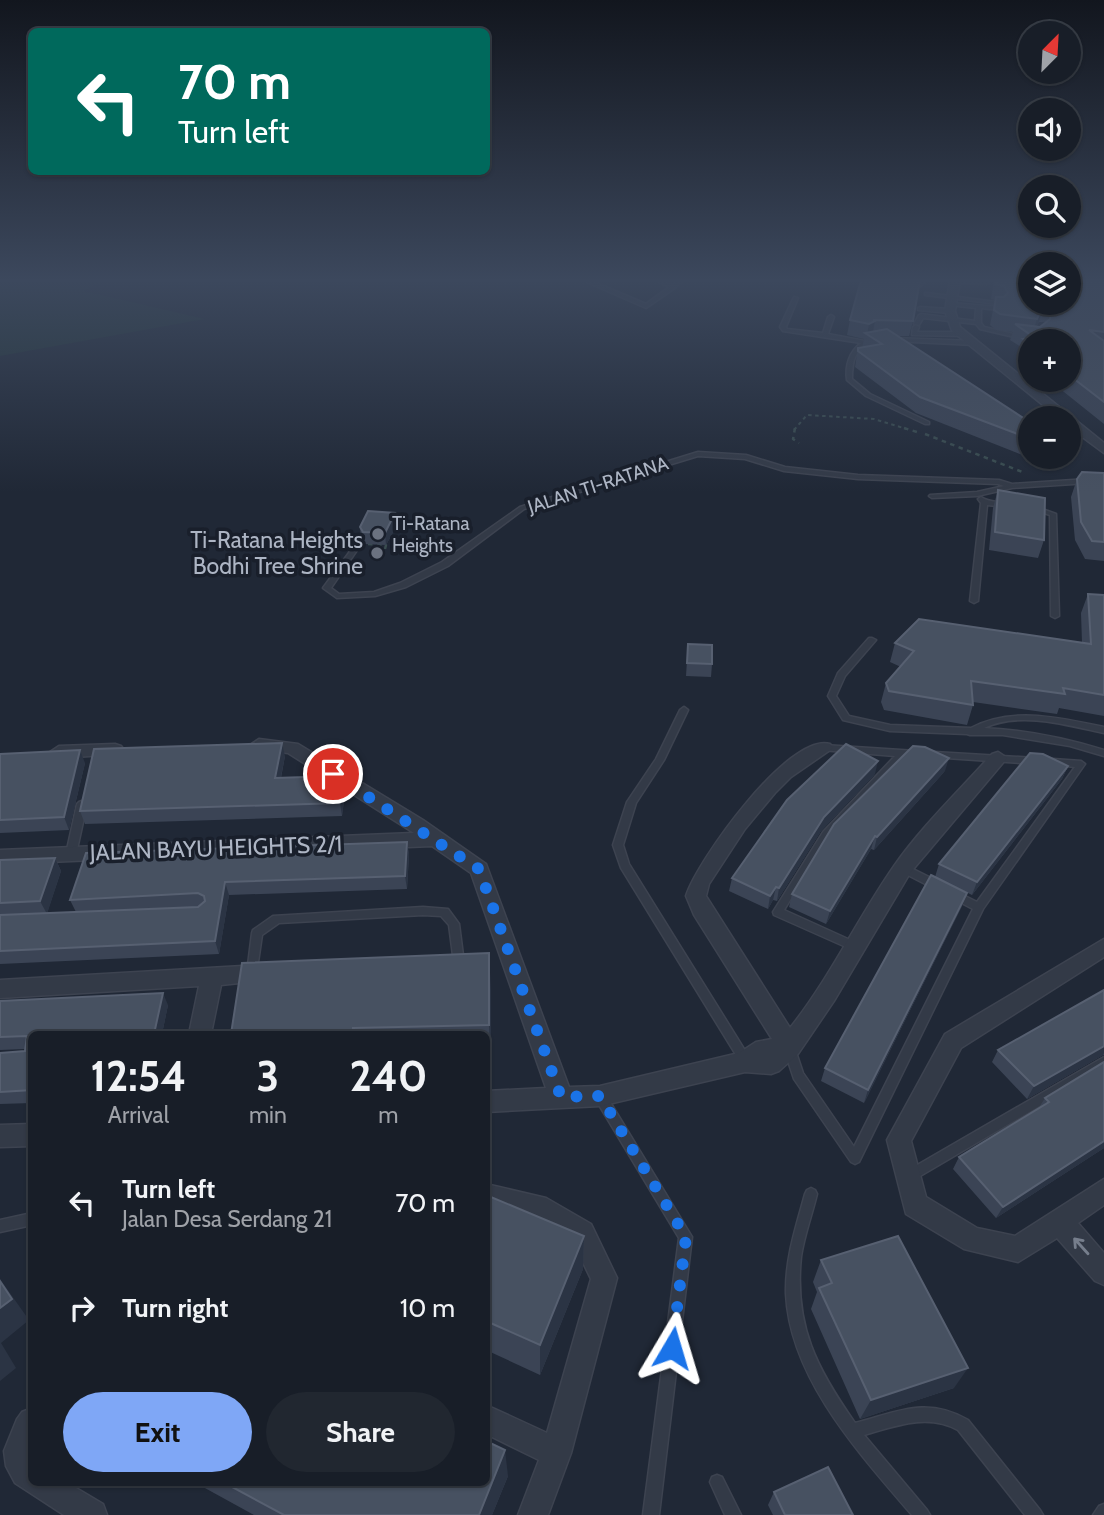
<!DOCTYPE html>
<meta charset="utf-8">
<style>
body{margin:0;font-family:Cabin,sans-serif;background:#212730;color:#f1f3f6;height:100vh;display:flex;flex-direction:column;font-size:26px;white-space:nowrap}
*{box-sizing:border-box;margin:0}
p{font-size:23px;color:#9fa2a8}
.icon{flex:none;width:38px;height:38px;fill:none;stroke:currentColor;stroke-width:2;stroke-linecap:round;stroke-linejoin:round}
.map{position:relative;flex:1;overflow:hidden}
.drawer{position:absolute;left:28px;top:1031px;width:462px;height:455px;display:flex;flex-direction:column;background:#181e28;border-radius:10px;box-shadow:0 2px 5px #0004,0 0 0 2px #363c45}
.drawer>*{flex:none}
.banner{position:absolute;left:28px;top:28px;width:462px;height:147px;border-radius:10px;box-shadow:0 2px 5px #0004,0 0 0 2px #363c45;background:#00695c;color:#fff;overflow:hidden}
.needle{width:46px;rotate:24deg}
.controls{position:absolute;left:1018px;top:21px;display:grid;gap:14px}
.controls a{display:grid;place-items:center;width:63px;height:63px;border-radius:50%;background:#181e28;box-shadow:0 2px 5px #0004,0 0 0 2px #363c45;font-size:35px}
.pin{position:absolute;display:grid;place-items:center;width:60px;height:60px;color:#fff;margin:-30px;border:4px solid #fff;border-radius:50%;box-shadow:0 2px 7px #0007}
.me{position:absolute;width:77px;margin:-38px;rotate:7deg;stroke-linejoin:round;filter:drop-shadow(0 0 5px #0008)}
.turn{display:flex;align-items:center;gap:24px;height:147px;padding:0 35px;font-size:32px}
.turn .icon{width:91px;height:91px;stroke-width:2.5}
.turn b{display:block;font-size:49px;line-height:60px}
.eta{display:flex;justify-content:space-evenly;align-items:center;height:119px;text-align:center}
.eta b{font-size:42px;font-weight:700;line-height:49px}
.cta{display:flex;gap:14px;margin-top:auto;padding:14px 35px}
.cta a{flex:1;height:80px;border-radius:42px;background:#7fa7f6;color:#111;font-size:28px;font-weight:700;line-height:80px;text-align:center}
.cta a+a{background:#212730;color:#f1f3f6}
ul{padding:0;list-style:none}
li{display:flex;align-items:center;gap:21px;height:105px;padding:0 35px}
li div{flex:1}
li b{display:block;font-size:26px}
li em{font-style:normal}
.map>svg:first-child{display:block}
.green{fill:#223437}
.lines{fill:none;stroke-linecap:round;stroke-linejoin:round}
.lane-casing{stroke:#3d4350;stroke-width:3}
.street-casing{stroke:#3d4350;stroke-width:3}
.path-far1{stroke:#3a4d50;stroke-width:2;stroke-dasharray:3.5 3.5;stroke-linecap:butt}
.path{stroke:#3a4d50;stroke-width:2.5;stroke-dasharray:4.5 4.5;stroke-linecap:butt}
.lane{fill:#333a47;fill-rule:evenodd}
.street{fill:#333a47;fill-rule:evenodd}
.wall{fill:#3b4455;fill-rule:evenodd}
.shaded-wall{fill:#2b3444}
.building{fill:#475161;stroke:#576071;stroke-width:2}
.oneway{stroke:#767e8c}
.route{stroke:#1a73e8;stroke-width:12;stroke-dasharray:0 21.6}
.worship-dot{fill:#6b7280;stroke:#191f2b;stroke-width:2.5}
.labels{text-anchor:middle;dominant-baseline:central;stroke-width:7;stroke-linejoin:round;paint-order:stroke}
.far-street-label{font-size:19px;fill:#adb5c4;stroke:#191f2b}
.far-poi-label{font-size:19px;fill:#adb5c4;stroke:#191f2b;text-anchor:start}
.poi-label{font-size:23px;fill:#adb5c4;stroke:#191f2b;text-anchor:end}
.street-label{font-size:23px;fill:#adb5c4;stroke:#191f2b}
</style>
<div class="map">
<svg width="1104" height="1515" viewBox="0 0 1104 1515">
<rect width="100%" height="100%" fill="#202836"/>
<!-- green -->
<polygon class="green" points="0,280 104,280 84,291 205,319 0,356"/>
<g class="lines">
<defs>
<g id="lane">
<polygon points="582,280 589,280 646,304 669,287 655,280 662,280 672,285 678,280 683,280 675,288 646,308"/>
<polygon points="922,280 927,280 921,286 917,286 917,284"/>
<polygon points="955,281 987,282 989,283 987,284 953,283 953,282"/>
<polygon points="927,293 997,302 999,303 997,304 925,295 925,293"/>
<path d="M794,297L798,298L786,327L787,329L823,333L828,317L831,315L834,317L828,334L865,341L875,340V342C855,347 852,360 852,379L870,394L929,422V424H925L866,396L847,380C845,366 849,352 861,343L783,331L780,327Z"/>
<polygon points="951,303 1000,307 1001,308 998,310 981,308 981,323 984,327 1026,337 1023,339 980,329 976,324 923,318 919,325 914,324 919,315 921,314 975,321 976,308 949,305 949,303"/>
<polygon points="920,307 949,309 952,311 949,313 918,310 918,308"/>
<polygon points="916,325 919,327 917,332 962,332 965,334 962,336 912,335 913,327"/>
<polygon points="894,338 975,341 978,343 975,345 892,341 891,340"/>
<polygon points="698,452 746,455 785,467 858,475 999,480 1012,484 1104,478 1104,482 1012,488 977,496 932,498 929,496 930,495 977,492 1004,486 998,484 858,479 784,471 745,459 698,456 524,509 448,566 406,587 375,596 337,598 323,588 357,542 359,541 362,543 331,588 339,594 374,592 400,583 442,562 520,507"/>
<path d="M981,497C992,504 1000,500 1010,505L1007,507L987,505L978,601L974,603L970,601L981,503L978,499Z"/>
<polygon points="1034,506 1056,514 1059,616 1055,618 1051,616 1050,515 1032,509 1031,508"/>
<path d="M869,638H872L876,640L845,676L836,696L849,716L890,725L971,728C1013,706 1060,718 1104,727V733C1067,725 1020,711 984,728C1024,730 1065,738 1104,750V756L1070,746L1003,735H970L967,734L890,731L843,720L828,696L838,673Z"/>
<polygon points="684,707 688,710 664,760 636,803 623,845 629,864 749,1057 751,1060 749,1063 745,1065 741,1063 621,868 613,845 627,802 656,759 680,710"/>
<polygon points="824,745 916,751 920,754 916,757 905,756 829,836 784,910 859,944 860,947 859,950 855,951 774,915 773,912 823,832 895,756 821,750 820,748 821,746"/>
<polygon points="934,752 1035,758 1039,761 1035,764 931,757 930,755"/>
<polygon points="1053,759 1081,761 1085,764 983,909 859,1162 855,1164 851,1162 794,1079 784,1049 786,1046 790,1044 794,1046 803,1073 854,1147 973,909 952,898 950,895 952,892 955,891 977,902 1075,767 1050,764 1049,762 1050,760"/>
<polygon points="82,801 85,802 87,804 76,854 74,857 68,857 66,854 77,804 79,802"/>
<polygon points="903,864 939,882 941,885 939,888 936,889 933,888 900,871 898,868 900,865"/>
<polygon points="423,907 448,909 459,924 464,963 463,966 459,967 455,966 454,963 449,925 441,916 423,915 279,923 262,935 256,976 252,977 248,976 247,973 252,933 253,930 273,916"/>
<polygon points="1104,1057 1104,1068 915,1179 911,1181 907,1179 905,1175 907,1171"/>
<polygon points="600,1091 604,1092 692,1237 659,1515 643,1515 679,1238 596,1100 594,1096 596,1092"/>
<path d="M811,1188L815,1190L817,1194C812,1215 804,1236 801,1257C794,1326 817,1369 855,1423C898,1412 926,1396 968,1420L1040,1510L1043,1515H1025L958,1430C928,1413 895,1426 864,1435L927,1510L930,1515H912C860,1454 790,1379 786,1294C785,1259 796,1227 805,1194L807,1190Z"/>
<polygon points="32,1213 32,1225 0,1232 0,1220"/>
<polygon points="717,1475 722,1477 741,1515 725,1515 710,1482 712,1477"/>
<polygon points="1104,1504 1104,1515 1093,1515 1099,1506"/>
</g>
<g id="street">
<polygon points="950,280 960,280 955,311 960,327 1104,443 1104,453 1069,427 1069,418 1059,418 952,331 945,311"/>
<path d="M259,739L298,744L423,820L486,864L569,1087L600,1086L739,1053L756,1042L772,1039L694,915L686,896C697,861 789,732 830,744L833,748L791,777L775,793L745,829L709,884L706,896L790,1028C830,978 857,919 894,866C922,826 959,791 992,754L998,752L1007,758L910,873L834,1001L798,1054L779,1071L771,1074L745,1072L600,1106L486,1112V1091L546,1088L471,873L432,846L0,864V850L414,833L288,753L253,749L250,745Z"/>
<polygon points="115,744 121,746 124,750 121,754 59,758 50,752 59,746"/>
<polygon points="1104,939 1104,957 961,1048 911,1141 926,1197 977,1228 1015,1236 1104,1179 1104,1205 1078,1223 1104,1253 1104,1285 1095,1281 1057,1238 1018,1262 964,1249 906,1214 887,1140 945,1034"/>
<polygon points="262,965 269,968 273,974 269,980 221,985 211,1034 189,1034 199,986 0,998 0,980"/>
<polygon points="32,1124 32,1146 0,1147 0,1125"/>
<polygon points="486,1184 546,1198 591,1224 617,1278 571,1453 548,1515 518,1515 539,1460 486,1434 486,1405 547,1433 591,1279 573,1242 541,1221 486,1208"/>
<polygon points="32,1408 32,1482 66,1482 103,1504 107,1515 64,1515 15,1483 6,1466 4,1451 17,1419 22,1412"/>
</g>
</defs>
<!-- lane casing -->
<use href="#lane" class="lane-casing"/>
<!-- street casing -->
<use href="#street" class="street-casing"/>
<!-- path-far1 -->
<polyline class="path-far1" points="794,430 807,415 874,419 910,430"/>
<!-- path -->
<g class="path">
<polyline points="795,428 793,439 799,443"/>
<polyline points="904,428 917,432"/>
<polyline points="925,434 1025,473"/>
<polyline points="368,544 386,545 385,549"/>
</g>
<!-- lane -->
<use href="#lane" class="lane"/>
<!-- street -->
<use href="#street" class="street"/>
</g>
<!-- wall -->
<g class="wall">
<path d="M994,280H1104V424L1049,380H1069V341H1031V365L1018,355L1021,347L1010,340L1013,332L996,330L990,325L995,300L991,299ZM1039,322H1047L1040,327H1036Z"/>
<polygon points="850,320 913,321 909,336 898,336 1031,423 1031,457 1060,457 1055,468 916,413 855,367 858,348 862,348 864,339 847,335"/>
<polygon points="1104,473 1104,561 1085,559 1075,540 1071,497 1077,479"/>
<polygon points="998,490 1044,540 1038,558 989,550 993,508"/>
<polygon points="395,513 397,525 386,545 364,544 361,539 360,527"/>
<polygon points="1088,594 1104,595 1104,716 1059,708 1057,714 973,702 973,705 967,725 884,710 881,702 886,683 901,667 890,662 895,643 1082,643 1081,613"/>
<polygon points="688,644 712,664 711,677 686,676"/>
<polygon points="0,754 85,763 69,830 0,833"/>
<polygon points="285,756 281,778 345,793 342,816 85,824 80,811"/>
<polygon points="1068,766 1062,779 972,895 954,886 967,893 962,906 864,1103 821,1081 825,1068 935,877 939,864"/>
<polygon points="945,771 874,850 871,849 826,924 789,907 792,894"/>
<polygon points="875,774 821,831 777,901 773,900 768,909 729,891 732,878"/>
<polygon points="407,842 409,855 407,889 229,895 219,954 0,964 0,860 55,858 61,871 47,913 76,912 70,900"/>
<polygon points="491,990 491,1062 486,1062 486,1034 231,1034"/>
<polygon points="1104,990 1104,1055 1103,1055 1027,1099 992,1062 998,1050"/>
<polygon points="0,1001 168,1005 162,1034 32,1034 32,1103 0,1104 0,1053 25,1051 25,1049 0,1050"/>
<polygon points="1104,1062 1104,1148 996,1218 953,1169 959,1157 1038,1109 1045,1098"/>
<polygon points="486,1195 584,1236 583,1269 540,1375 486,1350"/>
<polygon points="821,1260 954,1388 860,1419 811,1309 817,1292 813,1282"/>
<polygon points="508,1476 492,1515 254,1515 194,1482 486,1482"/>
<polygon points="774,1492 853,1515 773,1515 768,1505"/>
</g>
<!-- shaded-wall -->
<g class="shaded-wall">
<polygon points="1043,306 1039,322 1032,334 1037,319"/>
<polygon points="875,321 872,337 867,335 869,324"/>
<polygon points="395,513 397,525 386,545 385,533"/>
<polygon points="282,743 285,756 278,791 275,778"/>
<polygon points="80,750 85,763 69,830 64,817"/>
<polygon points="949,758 945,771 874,850 877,837"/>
<polygon points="878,761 875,774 821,831 777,901 779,888 824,817"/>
<polygon points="1068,766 1062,779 972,895 977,882"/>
<polygon points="343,780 345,793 342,816 340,803"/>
<polygon points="875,836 871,849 826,924 830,911"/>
<polygon points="407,842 409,855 407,889 405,876"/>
<polygon points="55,858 61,871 47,914 40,901"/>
<polygon points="225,882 229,895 219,954 215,941"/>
<polygon points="776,887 773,900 768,909 770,896"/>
<polygon points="967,893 962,906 864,1103 868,1090"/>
<polygon points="489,953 491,990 491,1062 489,1025"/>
<polygon points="163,993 168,1005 162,1034 154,1034"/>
<polygon points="1104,1046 1104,1053 1103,1055 1027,1099 1034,1086"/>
<polygon points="1104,1141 1104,1148 996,1218 1003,1207"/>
<polygon points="584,1236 583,1269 540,1375 540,1345"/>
<polygon points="0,1279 29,1320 1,1343 16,1368 0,1381"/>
<polygon points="968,1368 954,1388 860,1419 871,1400"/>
<polygon points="505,1450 508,1476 492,1515 479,1515"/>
</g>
<!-- building -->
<g class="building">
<polygon points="861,280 920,280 913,321 873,320 875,321 869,324 850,320"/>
<polygon points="996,280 1031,280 1031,303 1069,303 1069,280 1104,280 1104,332 1089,330 1104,341 1104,402 1069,375 1069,341 1031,341 1031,345 1023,339 1035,338 1015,324 1040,327 1050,319 1052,306 1043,306 1037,319 1000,314 994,310 996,297 1004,297 1008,293 1004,286 995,284"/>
<polygon points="887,329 1031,423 1031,439 920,397 858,351 858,348 882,344 865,333"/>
<polygon points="1082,472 1104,473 1104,542 1092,541 1081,522 1077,479"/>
<polygon points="998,490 1045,498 1044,540 995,532"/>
<polygon points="368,511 395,513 385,533 363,532 360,527"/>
<polygon points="1088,594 1104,595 1104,695 1063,688 1065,694 971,681 973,705 889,691 886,683 914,651 895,643 919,619 1091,644"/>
<polygon points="688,644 712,645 712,664 687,663"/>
<polygon points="282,743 275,778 337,776 343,780 340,803 80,811 94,749"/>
<polygon points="846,744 878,761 824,817 779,888 776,887 770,896 732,878 787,800"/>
<polygon points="913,746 925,747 949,758 877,837 875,836 830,911 792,894 834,824"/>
<polygon points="80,750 64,817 0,820 0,754"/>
<polygon points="1030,753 1043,754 1068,766 977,882 939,864"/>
<polygon points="407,842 405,876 225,882 215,941 0,951 0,915 198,907 205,901 204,896 198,893 70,900 86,853"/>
<polygon points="55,858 40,901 0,903 0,860"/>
<polygon points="931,875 967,893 868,1090 825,1068"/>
<polygon points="489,953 489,1025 353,1028 353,1032 303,1034 231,1034 242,963"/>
<polygon points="1104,990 1104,1046 1034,1086 998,1050"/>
<polygon points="163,993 154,1034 32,1034 32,1090 0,1092 0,1053 25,1051 27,1036 0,1037 0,1001"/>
<polygon points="1104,1062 1104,1141 1003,1207 959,1157 1049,1102 1045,1098"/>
<polygon points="486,1195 584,1236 540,1345 486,1321"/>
<polygon points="898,1236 968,1368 871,1400 819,1288 832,1283 821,1260"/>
<polygon points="0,1281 12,1299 0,1308"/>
<polygon points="486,1441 505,1450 479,1515 284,1515 223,1482 486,1482"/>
<polygon points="828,1467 853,1515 785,1515 774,1492"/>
</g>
<!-- one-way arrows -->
<defs><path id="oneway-shaft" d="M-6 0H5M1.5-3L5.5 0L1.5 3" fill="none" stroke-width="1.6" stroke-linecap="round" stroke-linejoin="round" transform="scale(1.75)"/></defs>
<use class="oneway" href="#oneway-shaft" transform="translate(1081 1246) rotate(-132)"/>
<!-- sky -->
<linearGradient id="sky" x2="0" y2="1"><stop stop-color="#12161e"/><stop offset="0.57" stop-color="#3c485d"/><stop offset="1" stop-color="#3c485d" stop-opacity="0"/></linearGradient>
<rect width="1104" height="492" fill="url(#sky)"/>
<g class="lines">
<!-- route -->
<polyline class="route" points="333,774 479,869 561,1097 600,1096 686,1237 672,1348"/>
</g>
<!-- markers -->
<g class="worship-dot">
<circle cx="378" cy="534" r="7"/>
<circle cx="377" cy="553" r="7"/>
</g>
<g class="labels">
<!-- far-street labels -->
<g class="far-street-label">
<text transform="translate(598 485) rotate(-18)">JALAN TI-RATANA</text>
</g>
<!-- far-poi labels -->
<g class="far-poi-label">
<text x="392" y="523">Ti-Ratana<tspan x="392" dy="22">Heights</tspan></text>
</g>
<!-- poi labels -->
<g class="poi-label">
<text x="363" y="540">Ti-Ratana Heights<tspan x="363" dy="26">Bodhi Tree Shrine</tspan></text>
</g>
<!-- street labels -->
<g class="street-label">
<text transform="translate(216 848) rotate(-2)">JALAN BAYU HEIGHTS 2/1</text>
</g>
</g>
</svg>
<div class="controls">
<a><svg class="needle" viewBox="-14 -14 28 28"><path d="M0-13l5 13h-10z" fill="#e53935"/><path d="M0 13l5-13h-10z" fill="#9fa2a8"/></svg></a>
<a><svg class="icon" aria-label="sound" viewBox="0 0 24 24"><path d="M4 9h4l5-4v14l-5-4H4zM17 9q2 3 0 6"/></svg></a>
<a><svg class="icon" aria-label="search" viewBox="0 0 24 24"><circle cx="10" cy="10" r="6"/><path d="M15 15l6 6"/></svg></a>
<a><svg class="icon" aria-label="layers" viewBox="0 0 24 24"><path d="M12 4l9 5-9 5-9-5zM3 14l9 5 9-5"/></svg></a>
<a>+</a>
<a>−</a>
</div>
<div class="pin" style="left:333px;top:774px;background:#d93025"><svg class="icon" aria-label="arrive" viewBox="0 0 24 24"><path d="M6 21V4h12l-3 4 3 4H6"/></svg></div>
<svg class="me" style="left:672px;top:1348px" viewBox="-20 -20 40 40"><path d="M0-17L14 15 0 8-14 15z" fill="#1a73e8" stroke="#fff" stroke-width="4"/></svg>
<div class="banner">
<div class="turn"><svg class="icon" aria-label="left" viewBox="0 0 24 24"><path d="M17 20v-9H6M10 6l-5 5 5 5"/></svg><div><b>70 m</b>Turn left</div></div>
</div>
<section class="drawer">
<div class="eta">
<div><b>12:54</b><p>Arrival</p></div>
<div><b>3</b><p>min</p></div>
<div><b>240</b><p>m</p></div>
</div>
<ul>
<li><svg class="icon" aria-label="left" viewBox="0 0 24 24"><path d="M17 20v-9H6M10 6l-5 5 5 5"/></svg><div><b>Turn left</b><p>Jalan Desa Serdang 21</p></div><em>70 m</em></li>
<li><svg class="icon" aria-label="right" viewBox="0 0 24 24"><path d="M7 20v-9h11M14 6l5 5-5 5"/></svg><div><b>Turn right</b></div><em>10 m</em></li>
</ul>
<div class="cta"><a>Exit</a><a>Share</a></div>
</section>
</div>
